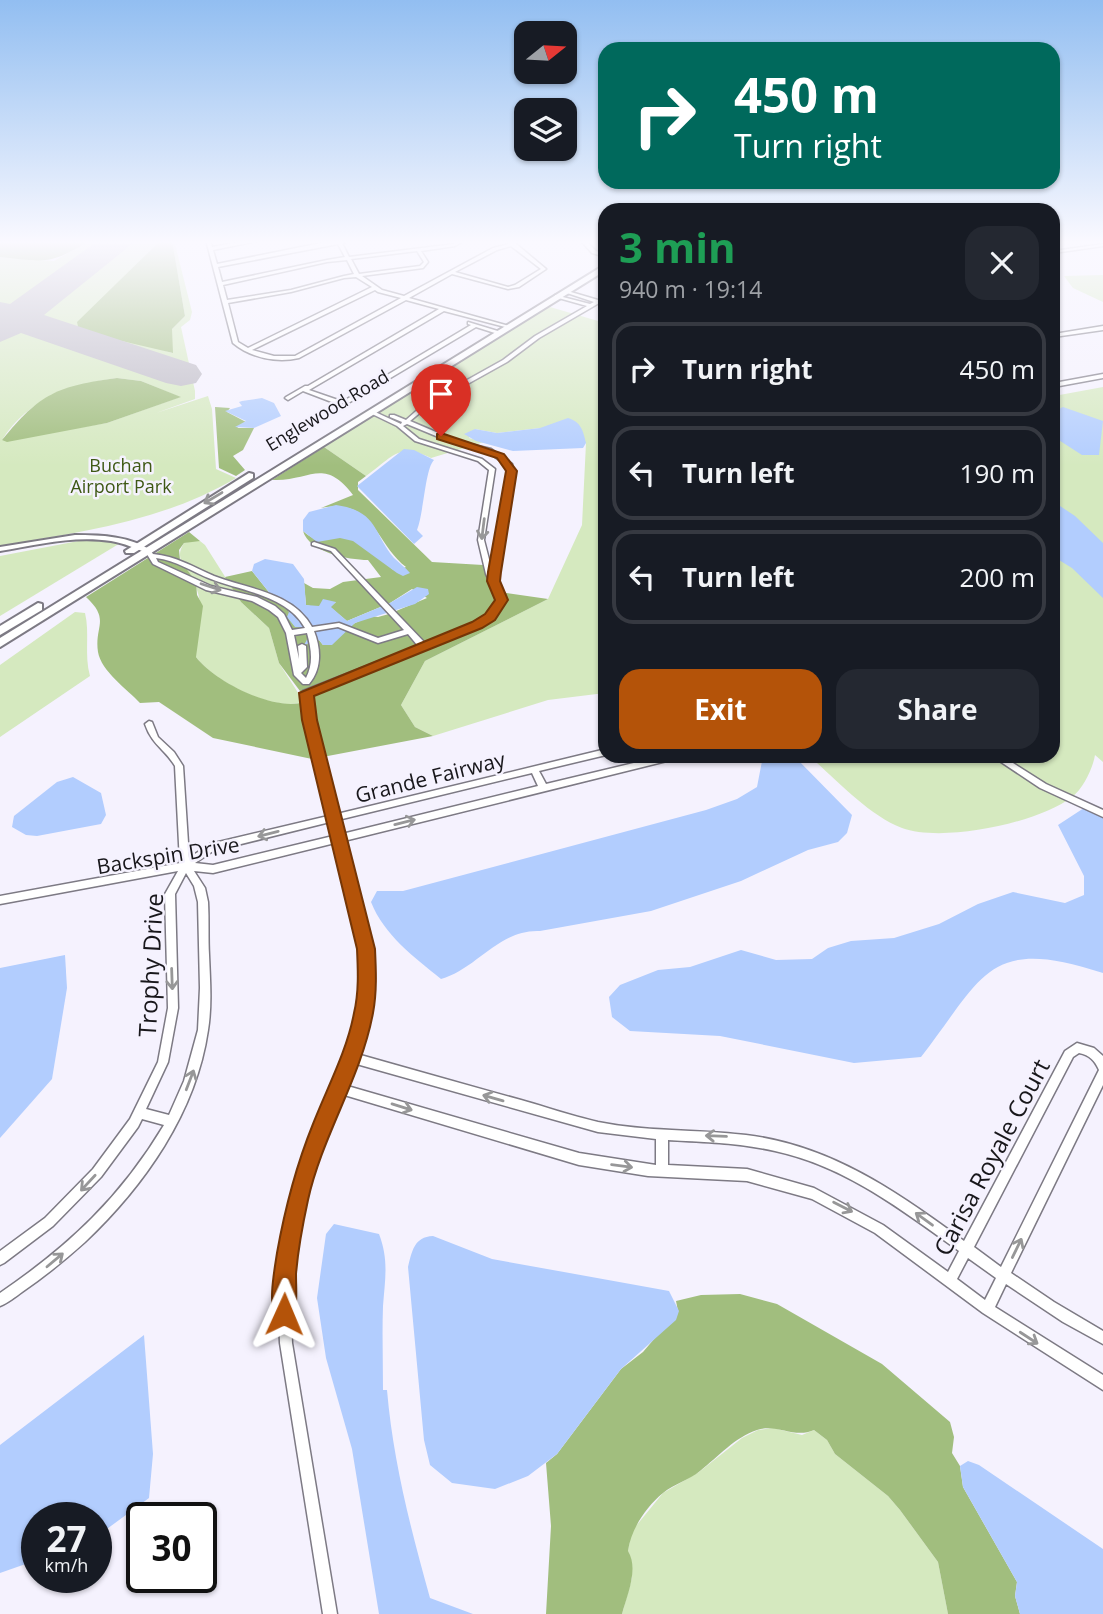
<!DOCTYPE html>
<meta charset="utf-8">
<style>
body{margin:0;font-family:"Open Sans",sans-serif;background:#242831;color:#f1f3f6;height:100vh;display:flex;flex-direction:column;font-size:26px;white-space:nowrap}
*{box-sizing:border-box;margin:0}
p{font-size:23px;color:#9ea1a6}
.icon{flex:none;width:38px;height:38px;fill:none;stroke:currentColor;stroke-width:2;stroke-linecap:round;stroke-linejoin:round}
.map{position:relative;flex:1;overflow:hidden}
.sheet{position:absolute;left:598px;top:203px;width:462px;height:560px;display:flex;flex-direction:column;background:#171b24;border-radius:21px;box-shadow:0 2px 5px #0004}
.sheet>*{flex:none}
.top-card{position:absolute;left:598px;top:42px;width:462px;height:147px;border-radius:21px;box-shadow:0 2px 5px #0004;background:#00695c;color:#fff;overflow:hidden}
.needle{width:46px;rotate:72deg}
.fabs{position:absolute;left:514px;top:21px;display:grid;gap:14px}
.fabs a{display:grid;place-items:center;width:63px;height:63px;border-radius:14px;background:#171b24;box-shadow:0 2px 5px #0004;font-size:35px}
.speed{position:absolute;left:21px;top:1502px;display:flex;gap:14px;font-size:35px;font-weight:700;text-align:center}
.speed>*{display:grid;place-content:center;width:91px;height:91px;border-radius:50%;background:#171b24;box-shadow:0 2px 5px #0004;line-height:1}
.speed small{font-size:18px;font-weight:400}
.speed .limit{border:4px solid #111;border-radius:10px;background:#fff;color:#111}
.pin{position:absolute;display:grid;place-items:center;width:60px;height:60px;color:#fff;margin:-72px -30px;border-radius:50% 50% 50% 0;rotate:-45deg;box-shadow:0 0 7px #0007}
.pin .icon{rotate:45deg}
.me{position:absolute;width:77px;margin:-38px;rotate:1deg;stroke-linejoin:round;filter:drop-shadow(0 0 5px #0008)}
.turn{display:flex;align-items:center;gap:24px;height:147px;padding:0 21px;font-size:32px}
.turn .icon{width:91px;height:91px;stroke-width:2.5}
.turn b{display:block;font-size:49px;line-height:60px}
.round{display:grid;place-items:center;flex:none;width:74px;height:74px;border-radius:21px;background:#242831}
.head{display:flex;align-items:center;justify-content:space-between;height:119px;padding:0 21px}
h1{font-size:42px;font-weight:700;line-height:52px;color:#1e9e55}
.cta{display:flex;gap:14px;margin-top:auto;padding:14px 21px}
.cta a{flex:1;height:80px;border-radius:21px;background:#b45309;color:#fff;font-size:28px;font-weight:700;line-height:80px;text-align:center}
.cta a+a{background:#242831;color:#f1f3f6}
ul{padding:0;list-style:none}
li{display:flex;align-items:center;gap:21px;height:94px;margin:0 14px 10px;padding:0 7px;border:4px solid #363941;border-radius:21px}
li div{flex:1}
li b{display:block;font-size:26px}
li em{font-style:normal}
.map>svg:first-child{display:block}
.green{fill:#d5e9bf;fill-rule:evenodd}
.forest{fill:#a1be7e}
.water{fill:#b2cdfe}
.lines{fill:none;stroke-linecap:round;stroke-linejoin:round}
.runway{fill:#bdbac4;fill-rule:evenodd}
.minor-casing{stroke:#7d7a84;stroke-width:3}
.tertiary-casing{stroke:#7d7a84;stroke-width:4}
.primary-casing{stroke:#7d7a84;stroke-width:4}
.minor{fill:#fff;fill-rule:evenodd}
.tertiary{fill:#fff;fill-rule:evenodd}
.primary{fill:#fff;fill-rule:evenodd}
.oneway{stroke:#979798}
.route{fill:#b45309;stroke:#753606;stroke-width:2}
.labels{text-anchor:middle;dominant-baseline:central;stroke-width:5;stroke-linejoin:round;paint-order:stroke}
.far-street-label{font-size:18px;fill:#18171b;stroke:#f5f2fe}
.far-park-label{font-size:18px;fill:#3e5814;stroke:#f5f2fe}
.street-label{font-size:21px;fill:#18171b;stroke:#f5f2fe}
.near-street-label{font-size:24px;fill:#18171b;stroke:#f5f2fe}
</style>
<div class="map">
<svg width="1103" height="1614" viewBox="0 0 1103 1614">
<rect width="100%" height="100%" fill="#f5f2fe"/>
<!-- green -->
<g class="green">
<path d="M91,240H161L77,323L172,353V329L185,316L172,240H174L192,312L190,320L181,327L195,391V399L156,413L208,396L212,409L216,469L236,478C164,521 81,532 0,546V257L54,261ZM117,378L141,381L180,397L107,423L2,440C28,399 71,384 117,378Z"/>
<polygon points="1103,275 1103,302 1073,288 1064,276"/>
<path d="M550,307L605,323V693L548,700L433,736L415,727L401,705L425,661L548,599L582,525L586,443L540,428L497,433L475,429L469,438L484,442L431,458C398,442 393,457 366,476L324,447L505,330Z"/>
<path d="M1103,387V762L1095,755C1093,768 1083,789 1072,797C1038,823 943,843 902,828C868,815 836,779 809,756H1054V396Z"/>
<polygon points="94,538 122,542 0,616 0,556"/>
<path d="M192,541H200L205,545L241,602L269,628L279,663L304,702C273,712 215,682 196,657C196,631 206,614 196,587C190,571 172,561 184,543Z"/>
<path d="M75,612L85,613C90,633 84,655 90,676L0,737V665Z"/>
<polygon points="773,1428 802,1435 814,1430 827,1440 835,1454 888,1496 900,1510 938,1562 948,1614 622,1614 632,1578 628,1551 631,1532 663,1493 699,1472 742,1438 758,1430"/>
</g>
<!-- forest -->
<g class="forest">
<path d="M0,240H91C49,265 48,262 0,257Z"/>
<polygon points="161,240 172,240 185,316 172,329 173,353 79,331 77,322"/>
<path d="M117,378L141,381L181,397L107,423L7,442L2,440C40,393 58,386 117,378Z"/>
<polygon points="215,407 230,408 227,412 246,422 237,428 254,428 243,450 233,456 245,470 236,476 219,468"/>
<path d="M324,447L366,476L358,482V490L432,562L483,565L493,591L548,599L425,661L401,705L415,727L433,736L312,759L213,738L159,702L140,703C128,690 101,671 98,652C94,626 111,620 86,597L189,532L200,541L184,543L179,550L180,560L196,582L197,595L203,606L196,657C214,681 274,712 304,702L303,695L279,663L269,628L241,602L225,577L252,571L272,596L281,597L289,612V619L306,628L309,645L319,640L323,645L355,623L371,616L378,617L389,614L427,598L412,589L390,603L347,621L330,607L336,602L315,607L306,605L304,583L313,588L330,589L343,582L381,577L368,560C348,560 309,552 303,531C323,548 324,535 345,538C362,541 380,558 392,569L396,571L406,567C374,542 375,498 321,508L353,495C323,456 310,482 272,480Z"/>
<path d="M740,1294L777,1304L882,1364L950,1422L954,1437L952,1453L960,1466L963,1487L1017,1582L1015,1596L1020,1614H948L938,1562L900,1510L888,1496L835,1454L827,1440L814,1430C794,1439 777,1423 757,1430C735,1437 718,1457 700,1471C689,1480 674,1484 663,1493C646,1507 631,1529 628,1551C639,1569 627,1595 622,1614H546L551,1526L546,1463L557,1454L621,1369L643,1352L678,1311L676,1301L701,1295Z"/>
</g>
<!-- water -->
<g class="water">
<polygon points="262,398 274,403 281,416 254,428 235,427 246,421 225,411 242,406 239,402 242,401"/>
<polygon points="1063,407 1103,421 1099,455 1082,455 1054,437 1054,411"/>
<path d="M568,418C581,422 583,430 586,443L583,448L513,451L476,441L464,434L475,429L497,433L540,428Z"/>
<path d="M404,449L414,450L434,460C425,469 424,512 417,530L423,536L414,544L357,486Z"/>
<polygon points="1054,502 1075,516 1103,543 1103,598 1072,568 1054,557"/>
<path d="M336,505C378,511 373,533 394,558C399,563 405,567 410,573L403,576L397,573L353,541L340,538L317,542L303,531V520L309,512Z"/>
<polygon points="265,559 293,564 304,579 306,605 319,606 323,599 336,602 331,607 347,621 390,603 417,587 428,589 429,594 415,604 355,623 332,645 323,645 319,640 304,645 309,636 306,628 295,627 287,617 289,612 281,597 272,596 252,571 254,564"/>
<path d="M763,756H794L852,815L847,833L838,842L808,850L741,881L651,911L540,931C499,929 477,969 441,979C414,957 384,935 371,902L377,891H403L706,810L737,799L757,787Z"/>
<polygon points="73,777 101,793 106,815 101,824 37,836 26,835 12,827 14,816 57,782"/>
<path d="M1087,806L1103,813V973C987,935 984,976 921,1057L854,1063L720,1036L630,1031L612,1017L609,997L620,985L658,970L690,967L741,950L776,960L812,959L828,948L851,941L894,938L939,924L978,904L1013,892L1065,903L1084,895V876L1058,825Z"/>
<polygon points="65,955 67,988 52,1079 0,1138 0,968"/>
<path d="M334,1224L379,1234C389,1260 385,1279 383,1306C382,1334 383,1362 383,1390H387C393,1461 411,1530 430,1598L473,1614H379L352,1449L326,1358L317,1298L326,1234Z"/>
<path d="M433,1236L492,1259L669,1291L679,1311L676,1320L621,1369L557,1454L528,1476L495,1489L452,1483L430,1465L424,1440L408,1267C412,1251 414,1237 433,1236Z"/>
<polygon points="144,1335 153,1454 149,1498 96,1537 96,1517 37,1517 37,1560 0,1573 0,1445"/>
<polygon points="968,1461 979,1465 1103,1549 1103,1614 1020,1614 1015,1596 1017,1582 963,1487 960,1466"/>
</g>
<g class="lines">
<!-- runway -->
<polygon class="runway" points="99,240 137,240 44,315 196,365 202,374 196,383 181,386 166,383 21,333 0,342 0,302 10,304"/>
<defs>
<g id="minor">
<path d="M206,240H210L212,247L250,240H262L213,250L217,264L336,240H352L342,243L349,257L454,244L459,240H465L455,246L421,251L428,262L423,268L362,276L382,290L404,296L493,248L509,244L506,240H510L515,243L546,269L519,287L508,289L452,274L409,298L509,326V328L444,311L309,390L338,400L347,399L471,325L468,324V322L501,332L498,334L476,327L350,402L337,404L303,391L288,400L285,398L286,397L305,386H308L439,309L406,300L299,358C277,363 251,358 233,343ZM338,244L345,257L327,260L222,282L218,267ZM511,246L541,269L515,285L508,287L455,272L497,250ZM417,251L424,262L420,266L359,274L351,259ZM347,260L354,274L344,276L291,290L227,300L223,285L327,262ZM356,277L372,287L248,348L238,342L228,303L291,292L344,278ZM375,290L378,292L401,298L295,356H274L252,350Z"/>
<polygon points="580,240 585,240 596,251 606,254 606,257 592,253"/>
<polygon points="1103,244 1103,246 1054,253 1054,251"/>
<path d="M564,290L598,300L606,296V299L539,338L507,362L428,406L410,421L457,441L491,449L512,464L514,478L498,579L496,581L506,600L493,619L480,627L310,694L313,720L337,814L606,749V755L539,771L546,784L663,756H679L675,759L344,841L371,949L369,1013L357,1054C411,1069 466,1085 521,1100C546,1107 572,1116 598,1122C647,1132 697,1129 746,1135C830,1145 898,1192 964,1241L1065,1051L1077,1043L1094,1048L1103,1056V1085L1011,1273L1054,1302L1103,1331V1344L1063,1322L1006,1284L995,1307L1103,1375V1390L983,1313L875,1233L812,1199L747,1181L648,1176L579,1165L341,1094L310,1174L297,1225L290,1292L292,1343L337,1614H323L280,1343L278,1292L285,1225L298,1174L351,1042L359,1013L361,949L335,843L213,873L194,871L205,888L208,902C209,920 208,938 209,955C210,980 212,1005 208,1030C196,1113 144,1186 85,1242C65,1260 44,1277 22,1292C15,1297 8,1303 0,1306V1293C69,1246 121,1197 164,1125L142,1119L138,1127L101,1177L53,1226L4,1263L0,1265V1251L45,1218L93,1169L130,1119L158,1062L168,1008L165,894L178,871L0,904V896L180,863L175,766C165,749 152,745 145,724L149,721L152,722L158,737L174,752L183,766L189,858L210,844L328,816L305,720L302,693L303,691L418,646L408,634L378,643L338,627L314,631C321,649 322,669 309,684H303L294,675L286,633L278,617L269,610L252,601L206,590L153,564L145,551L148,549L150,550L153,554C176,556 193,567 214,576C247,589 293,592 312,627L339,623L378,638L404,630L331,551L312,545V543L314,542L335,549L425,643L474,623L487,615L498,600L486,574L478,540L489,470L478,461L415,441L397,426L368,412L373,411L401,424L402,422L390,417V415H394L406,420L424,404L503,360L535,336L587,306L555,297V295L590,304L594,302L564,292ZM407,424L453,443L487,451L506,465L508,478L492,571L484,540L495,469L482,459L419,439L403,426ZM156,558C176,560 192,572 211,579C242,591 288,596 305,628L292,630L284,614L275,606L257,597L211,586L158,562ZM307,633C311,648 314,663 306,678L301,673L307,667L306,646L302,644L298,646L299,659L294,635ZM532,773L538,786L342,834L338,820ZM330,822L333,836L213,865L195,863L213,851ZM186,873L194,886L198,902L200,988L198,1030L184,1081L169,1115L146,1109L168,1062L178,1008L175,894ZM1079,1053C1090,1055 1095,1061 1099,1070L1001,1267L974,1247L1073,1057ZM353,1063L598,1132L656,1139V1165L579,1153L344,1085ZM668,1140C704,1142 740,1143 775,1151C845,1166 902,1210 959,1251L948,1272L883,1225L814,1188L747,1169L668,1165ZM968,1258L996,1278L985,1300L957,1279Z"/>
<polygon points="1103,326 1103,330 1054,337 1054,334"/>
<polygon points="1103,374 1103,378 1054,387 1054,383"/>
<polygon points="992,756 1002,756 1046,784 1103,810 1103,817 1040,788"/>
</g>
<path id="tertiary" d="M75,535C101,535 130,536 152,551L148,553C136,549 124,543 111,541C74,535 36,545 0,551V547Z"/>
<g id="primary">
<polygon points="606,264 606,270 0,647 0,638"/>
<polygon points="249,473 253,474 253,478 134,553 126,553 125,551"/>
<polygon points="38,603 42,604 42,610 0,635 0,626"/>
</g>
</defs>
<!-- minor casing -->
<use href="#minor" class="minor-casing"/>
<!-- tertiary casing -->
<use href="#tertiary" class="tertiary-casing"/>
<!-- primary casing -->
<use href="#primary" class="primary-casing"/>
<!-- minor -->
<use href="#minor" class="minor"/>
<!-- tertiary -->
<use href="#tertiary" class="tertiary"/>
<!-- primary -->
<use href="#primary" class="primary"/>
</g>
<!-- one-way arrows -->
<defs><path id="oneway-shaft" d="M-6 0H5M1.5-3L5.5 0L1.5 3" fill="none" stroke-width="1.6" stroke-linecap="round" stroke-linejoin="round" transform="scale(1.75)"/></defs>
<g class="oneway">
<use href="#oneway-shaft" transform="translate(213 498) rotate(149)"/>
<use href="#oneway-shaft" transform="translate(483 529) rotate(97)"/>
<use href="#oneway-shaft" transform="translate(211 587) rotate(18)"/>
<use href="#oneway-shaft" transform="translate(405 822) rotate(-14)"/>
<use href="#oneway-shaft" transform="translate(268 834) rotate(166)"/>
<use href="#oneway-shaft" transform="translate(172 979) rotate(88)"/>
<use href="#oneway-shaft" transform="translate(190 1080) rotate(-69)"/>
<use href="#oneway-shaft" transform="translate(493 1098) rotate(-164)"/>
<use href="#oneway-shaft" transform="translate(402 1107) rotate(17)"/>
<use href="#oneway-shaft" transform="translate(716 1136) rotate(-178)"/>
<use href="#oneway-shaft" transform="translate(622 1166) rotate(7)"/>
<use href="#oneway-shaft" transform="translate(88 1183) rotate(133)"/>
<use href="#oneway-shaft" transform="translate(843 1207) rotate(27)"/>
<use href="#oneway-shaft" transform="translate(924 1219) rotate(-144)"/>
<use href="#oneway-shaft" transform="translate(1017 1248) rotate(-64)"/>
<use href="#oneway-shaft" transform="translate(55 1260) rotate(-40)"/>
<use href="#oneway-shaft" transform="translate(1029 1338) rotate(33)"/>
</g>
<!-- sky -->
<linearGradient id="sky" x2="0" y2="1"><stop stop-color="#92bef1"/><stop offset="0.52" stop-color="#faf9ff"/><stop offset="1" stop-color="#faf9ff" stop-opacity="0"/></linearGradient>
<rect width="1103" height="466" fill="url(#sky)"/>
<!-- route -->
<path class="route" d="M441,433L504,454L517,471L501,572L500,581L508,600L495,620L482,628L314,696L317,720L375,949C376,970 377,992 373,1013C361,1078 322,1136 308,1200C303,1223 298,1250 296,1274C296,1290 298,1307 292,1322L284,1325L276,1322C268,1302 274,1273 277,1253C285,1208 296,1166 313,1124C327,1088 347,1051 354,1013C359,992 358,970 357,949L302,720L299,693L472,622L485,614L495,600L487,581L488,572L506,471L497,458L437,439V434Z"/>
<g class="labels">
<!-- far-street labels -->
<g class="far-street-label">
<text transform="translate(327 410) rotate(-31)">Englewood Road</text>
</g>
<!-- far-park labels -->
<g class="far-park-label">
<text x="121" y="465">Buchan<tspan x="121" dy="21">Airport Park</tspan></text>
</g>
<!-- street labels -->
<g class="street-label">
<text transform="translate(430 777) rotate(-14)">Grande Fairway</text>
<text transform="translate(168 855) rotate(-9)">Backspin Drive</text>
</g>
<!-- near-street labels -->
<g class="near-street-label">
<text transform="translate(150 965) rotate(-87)">Trophy Drive</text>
<text transform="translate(991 1157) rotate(-62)">Carisa Royale Court</text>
</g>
</g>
</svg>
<div class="fabs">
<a><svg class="needle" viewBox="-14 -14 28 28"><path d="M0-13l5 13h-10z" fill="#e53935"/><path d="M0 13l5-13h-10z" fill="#9ea1a6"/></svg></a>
<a><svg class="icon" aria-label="layers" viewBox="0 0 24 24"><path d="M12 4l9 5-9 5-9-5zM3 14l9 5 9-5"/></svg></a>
</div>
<div class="speed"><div>27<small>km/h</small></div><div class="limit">30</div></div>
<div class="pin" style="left:441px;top:436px;background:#d93025"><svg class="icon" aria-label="arrive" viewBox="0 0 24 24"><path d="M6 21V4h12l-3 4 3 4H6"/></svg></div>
<svg class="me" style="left:284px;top:1314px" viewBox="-20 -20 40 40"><path d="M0-17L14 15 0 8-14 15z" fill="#b45309" stroke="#fff" stroke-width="4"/></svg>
<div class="top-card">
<div class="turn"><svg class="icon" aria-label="right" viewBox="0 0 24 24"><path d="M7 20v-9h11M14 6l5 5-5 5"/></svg><div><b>450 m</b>Turn right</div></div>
</div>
<section class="sheet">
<div class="head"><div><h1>3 min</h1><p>940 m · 19:14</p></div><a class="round"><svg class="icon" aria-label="close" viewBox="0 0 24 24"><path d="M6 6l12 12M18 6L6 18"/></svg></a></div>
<ul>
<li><svg class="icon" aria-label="right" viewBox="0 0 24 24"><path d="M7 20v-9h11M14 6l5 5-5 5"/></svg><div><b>Turn right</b></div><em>450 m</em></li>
<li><svg class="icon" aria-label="left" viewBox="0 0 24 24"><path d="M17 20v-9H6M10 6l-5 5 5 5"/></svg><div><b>Turn left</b></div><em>190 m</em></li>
<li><svg class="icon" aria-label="left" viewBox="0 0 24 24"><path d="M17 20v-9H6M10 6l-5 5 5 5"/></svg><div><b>Turn left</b></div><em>200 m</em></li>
</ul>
<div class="cta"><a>Exit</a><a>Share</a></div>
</section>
</div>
